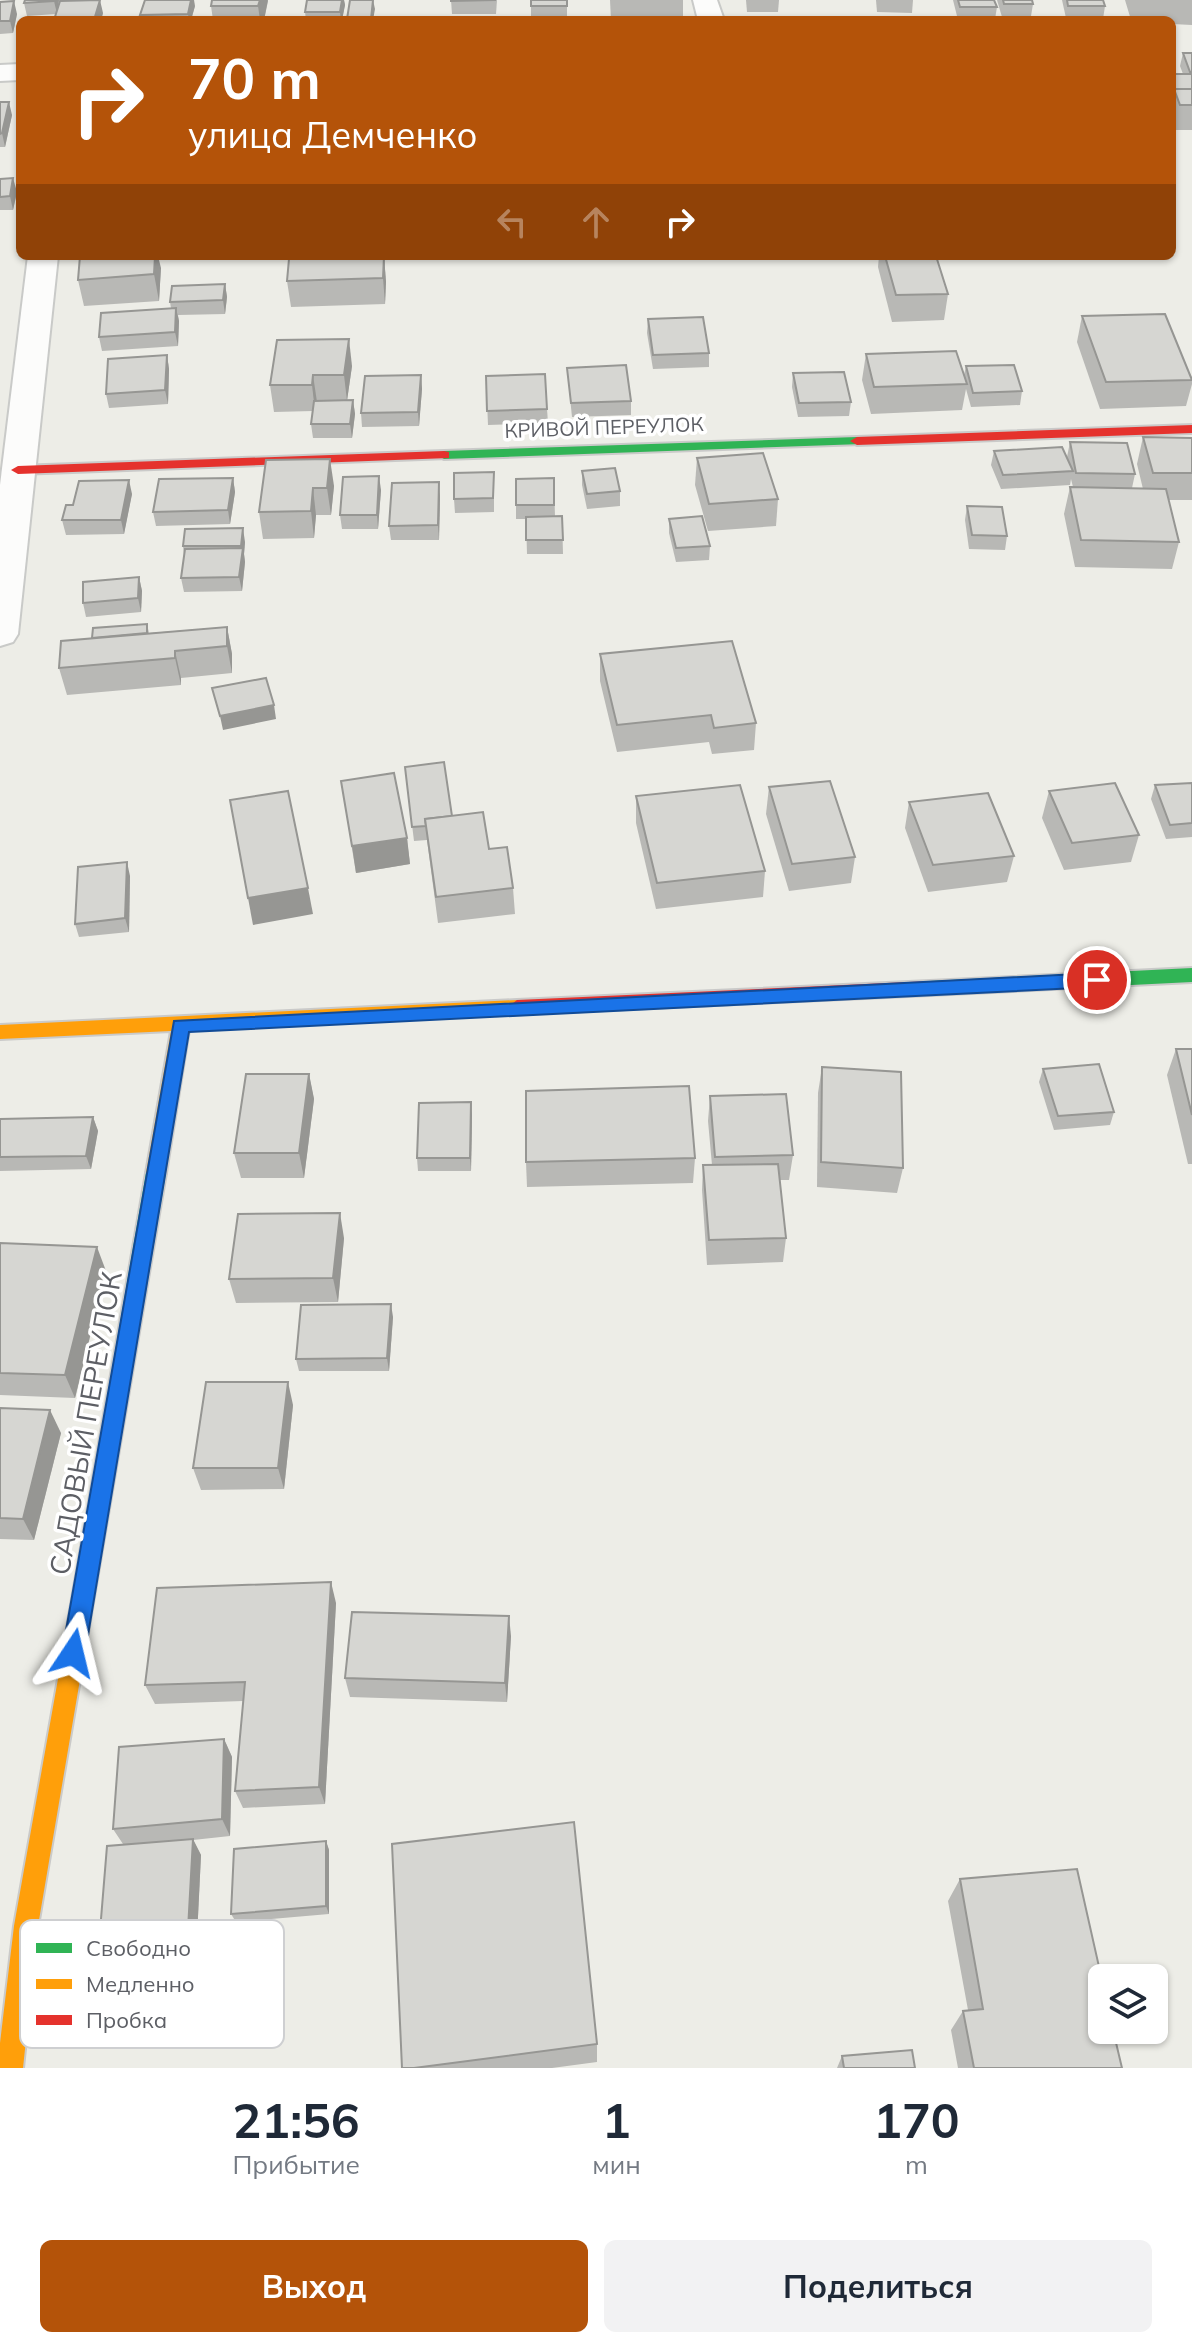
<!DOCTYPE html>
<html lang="ru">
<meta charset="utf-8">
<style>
body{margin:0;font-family:Mulish,sans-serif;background:#f2f2f3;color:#1f2937;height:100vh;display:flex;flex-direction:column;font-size:30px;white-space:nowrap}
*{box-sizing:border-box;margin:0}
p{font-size:26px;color:#747a83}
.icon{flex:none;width:44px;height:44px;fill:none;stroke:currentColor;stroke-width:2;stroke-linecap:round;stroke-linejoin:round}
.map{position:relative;height:2068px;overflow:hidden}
.details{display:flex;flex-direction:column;background:#fff;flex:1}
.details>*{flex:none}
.guide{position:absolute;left:16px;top:16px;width:1160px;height:244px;border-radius:12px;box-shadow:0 2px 6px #0004;background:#b45309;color:#fff;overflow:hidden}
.fabs{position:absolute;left:1088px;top:1964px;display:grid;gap:16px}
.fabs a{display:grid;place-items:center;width:80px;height:80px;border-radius:12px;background:#fff;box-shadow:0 2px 6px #0004;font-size:40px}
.pin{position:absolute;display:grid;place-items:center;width:68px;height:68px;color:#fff;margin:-34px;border:4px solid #fff;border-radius:50%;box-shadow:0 2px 8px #0007}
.me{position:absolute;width:88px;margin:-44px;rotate:10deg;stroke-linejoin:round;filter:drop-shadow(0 0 6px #0008)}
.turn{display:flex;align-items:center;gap:28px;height:168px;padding:0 40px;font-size:36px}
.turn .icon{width:104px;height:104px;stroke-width:2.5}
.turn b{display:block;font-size:56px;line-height:68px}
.lanes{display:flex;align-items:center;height:76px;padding:0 40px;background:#0003;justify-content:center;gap:40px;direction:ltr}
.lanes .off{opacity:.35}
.eta{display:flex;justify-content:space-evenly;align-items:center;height:136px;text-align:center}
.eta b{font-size:48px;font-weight:700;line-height:56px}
.cta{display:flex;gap:16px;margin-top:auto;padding:16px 40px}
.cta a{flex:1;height:92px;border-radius:12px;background:#b45309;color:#fff;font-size:32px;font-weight:700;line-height:92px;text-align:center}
.cta a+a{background:#f2f2f3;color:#1f2937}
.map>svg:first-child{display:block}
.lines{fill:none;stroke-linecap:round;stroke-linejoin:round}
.street-casing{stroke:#c9cac8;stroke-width:4}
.fast-casing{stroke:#cacac9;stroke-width:4}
.slow-casing{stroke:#cacac9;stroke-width:4}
.jam-casing{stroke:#cacac9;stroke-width:4}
.street{fill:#fcfcfb;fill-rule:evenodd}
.fast{fill:#30b455;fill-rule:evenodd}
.slow{fill:#ff9f0a;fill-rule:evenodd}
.jam{fill:#e5322d;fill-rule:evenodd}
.wall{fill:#b8b8b5}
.shaded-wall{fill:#969693}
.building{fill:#d6d6d2;stroke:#969693;stroke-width:2}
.route{fill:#1a73e8;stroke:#114b97;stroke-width:2}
.labels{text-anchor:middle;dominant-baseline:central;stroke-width:7;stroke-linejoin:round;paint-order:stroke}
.far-street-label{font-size:20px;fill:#5d5f65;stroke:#fff}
.near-street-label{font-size:28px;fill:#5d5f65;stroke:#fff}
.key{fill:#fff;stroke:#cecfd1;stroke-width:2}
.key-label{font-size:22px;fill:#5d5f65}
</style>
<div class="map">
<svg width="1192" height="2068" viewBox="0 0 1192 2068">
<rect width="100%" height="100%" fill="#edede7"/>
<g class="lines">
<defs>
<g id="street">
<polygon points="693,0 717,0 724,20 698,20"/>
<polygon points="20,64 20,80 0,81 0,65"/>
<polygon points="28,256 58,256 18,634 13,642 0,646 0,485"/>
</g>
<g id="fast">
<polygon points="857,437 864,441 862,444 444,459 437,455 444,451"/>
<polygon points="1192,968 1192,982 930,995 921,988 930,981"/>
<polygon points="156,1165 163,1167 166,1173 83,1662 80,1670 72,1673 64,1670 61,1662 146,1173 149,1167"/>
</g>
<g id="slow">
<polygon points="517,1000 526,1007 517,1014 189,1030 166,1173 163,1179 156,1181 149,1179 146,1173 171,1031 0,1039 0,1025"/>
<polygon points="72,1651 80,1654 83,1662 38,1926 23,2068 0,2068 0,2043 14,1926 61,1662 64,1654"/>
</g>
<g id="jam">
<polygon points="1192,425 1192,433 857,445 850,441 857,437"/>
<polygon points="444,451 449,452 449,458 18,474 11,470 18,466"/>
<polygon points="930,981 939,988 930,995 517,1014 508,1007 517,1000"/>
</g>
</defs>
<!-- street casing -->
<use href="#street" class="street-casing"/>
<!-- fast casing -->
<use href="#fast" class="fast-casing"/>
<!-- slow casing -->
<use href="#slow" class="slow-casing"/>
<!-- jam casing -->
<use href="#jam" class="jam-casing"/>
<!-- street -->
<use href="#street" class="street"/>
<!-- fast -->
<use href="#fast" class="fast"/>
<!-- slow -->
<use href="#slow" class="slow"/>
<!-- jam -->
<use href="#jam" class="jam"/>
</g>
<!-- wall -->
<g class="wall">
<polygon points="59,0 58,7 103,13 101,20 54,20 56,14 27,16 24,3"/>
<polygon points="307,0 344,0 345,5 342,20 306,20 305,12"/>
<polygon points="451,0 497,0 496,14 452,14"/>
<rect x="531" y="0" width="36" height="19"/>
<polygon points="610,0 683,0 683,20 611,20"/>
<polygon points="746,0 779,0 778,12 747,12"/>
<polygon points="876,0 913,0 912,13 877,12"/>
<polygon points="953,0 994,0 997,7 995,19 958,20"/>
<polygon points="997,0 1032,0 1033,4 1031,16 1002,17"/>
<polygon points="1062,0 1103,0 1105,6 1103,19 1066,18"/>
<polygon points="1125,0 1192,0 1192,25 1172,24 1172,20 1131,20"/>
<polygon points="268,1 264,20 213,20 211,6"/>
<polygon points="0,2 17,14 13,33 0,34"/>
<polygon points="195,6 191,20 141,20 140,15"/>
<polygon points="1183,53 1192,53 1192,130 1174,130 1172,124 1172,74 1183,74 1180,66"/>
<polygon points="0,102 12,115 5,147 0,147"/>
<polygon points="0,179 17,192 13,210 0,210"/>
<polygon points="384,256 386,282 385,304 291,307 287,281"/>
<polygon points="879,256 936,256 948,294 944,320 892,322 878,267"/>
<polygon points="161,268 159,301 84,306 78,280"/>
<polygon points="225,284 227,297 225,314 178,315 179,321 178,346 102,351 99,337 171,308 170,302"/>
<polygon points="1082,316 1192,377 1192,384 1186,406 1100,409 1077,342"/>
<polygon points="648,319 709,353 709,367 653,369 647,333"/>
<polygon points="866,354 964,375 966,366 1022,391 1020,405 971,407 966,389 962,410 871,414 862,380"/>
<polygon points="167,355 169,369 168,404 109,408 106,394"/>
<polygon points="352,366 347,400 353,400 355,414 352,438 313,438 311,424 313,411 274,412 270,385"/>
<polygon points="567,368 631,401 631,415 572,417"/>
<polygon points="793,373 851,402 849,416 798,417 792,387"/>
<polygon points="421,375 422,389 419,426 362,427 361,413"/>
<polygon points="486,376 547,409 548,423 488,425"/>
<polygon points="1143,437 1192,438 1192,500 1168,500 1179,542 1172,569 1075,567 1064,514 1070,487 1143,489 1137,464"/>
<polygon points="1070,442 1135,474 1132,488 1073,487 1071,479 1070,485 1001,489 991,465 994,451 1067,457"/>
<polygon points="697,458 778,499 776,526 708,531 695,485"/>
<polygon points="266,460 334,486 331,515 316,515 314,538 263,539 259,512"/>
<polygon points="582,471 620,491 620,506 587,509 582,485"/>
<polygon points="494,472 494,512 455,513 454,499"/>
<polygon points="233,478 235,492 230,524 156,526 153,512"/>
<polygon points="554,478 555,517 562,516 563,554 527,554 526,519 516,519 516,479"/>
<polygon points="381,490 378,529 342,529 340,515"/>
<polygon points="132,494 124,534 66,535 62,520"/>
<polygon points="440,496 439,540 391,540 389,526"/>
<polygon points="967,506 1007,536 1005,550 969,549 965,520"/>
<polygon points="669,519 710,546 709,560 676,562 669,533"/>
<polygon points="245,542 244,554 245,562 242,591 184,592 181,578 184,555 183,546"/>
<polygon points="139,577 142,591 141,612 86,617 83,603"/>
<polygon points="147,624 149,633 227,627 232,654 232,673 181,678 181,685 67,695 59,668 92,638"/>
<polygon points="600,654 756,723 754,750 712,754 709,742 617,752 600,681"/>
<polygon points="405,767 452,816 489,849 513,888 515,914 438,923 427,840 414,841"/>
<polygon points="341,781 407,838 410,864 356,873"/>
<polygon points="1192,783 1192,837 1166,839 1151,799 1155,785"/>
<polygon points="769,787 855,857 851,883 789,891 766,814"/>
<polygon points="1049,791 1139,835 1131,862 1064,870 1042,818"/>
<polygon points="636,796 765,871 763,897 656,909 636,823"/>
<polygon points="909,802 1014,856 1007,882 928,892 905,828"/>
<polygon points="130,876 129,932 79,937 75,924"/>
<polygon points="1176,1049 1192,1049 1192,1164 1188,1164 1167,1075"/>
<polygon points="822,1067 903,1168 897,1193 817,1187 818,1093"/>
<polygon points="1043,1069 1114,1112 1110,1125 1054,1130 1039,1082"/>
<polygon points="309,1074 314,1099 304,1178 241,1178 234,1153"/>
<polygon points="710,1096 793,1155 789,1180 780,1180 786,1238 783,1262 707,1265 702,1190 703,1165 712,1165 708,1121"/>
<polygon points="471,1102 472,1115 471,1171 418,1171 417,1158"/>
<polygon points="93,1117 98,1131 91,1169 0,1171 0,1119"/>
<polygon points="695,1158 693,1183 527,1187 526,1162"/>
<polygon points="344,1238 338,1302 236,1303 229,1279"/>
<polygon points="0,1243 106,1271 75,1398 0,1395"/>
<polygon points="393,1317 389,1371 299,1371 296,1359"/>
<polygon points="293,1405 284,1489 201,1490 193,1468"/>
<polygon points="0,1408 61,1433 34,1540 0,1539"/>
<polygon points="336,1603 325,1804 243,1808 235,1791 243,1701 155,1704 145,1685"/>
<polygon points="511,1636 507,1702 350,1697 345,1678"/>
<polygon points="224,1739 232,1757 230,1836 193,1840 201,1855 194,1998 106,2005 95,1992 123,1844 113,1829"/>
<polygon points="326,1841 329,1850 329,1914 236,1922 231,1914"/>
<polygon points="960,1879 1122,2068 958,2068 951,2030 963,2011 968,2010 948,1901"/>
<polygon points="597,2044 597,2062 552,2068 402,2068"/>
<polygon points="842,2056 915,2068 837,2068"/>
</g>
<!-- shaded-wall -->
<g class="shaded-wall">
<polygon points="55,0 59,0 57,14 54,1"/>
<polygon points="100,0 103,13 101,20 94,20"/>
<polygon points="191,0 194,0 195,6 191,20 189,20 188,14"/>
<polygon points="260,0 268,0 264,20 260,20 258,6"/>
<polygon points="342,0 344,0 345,5 342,20 341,20 340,12"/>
<polygon points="373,0 375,9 373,20 371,20"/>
<polygon points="14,1 17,14 13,33 10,21"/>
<polygon points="9,102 12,115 5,147 2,133"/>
<polygon points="13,178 17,192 13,210 10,196"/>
<polygon points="155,256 158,256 161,268 159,301 154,274"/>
<polygon points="384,256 386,282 385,304 383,278"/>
<polygon points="225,284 227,297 225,314 223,300"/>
<polygon points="176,308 179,321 178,346 175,332"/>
<polygon points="349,339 352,366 347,401 344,375"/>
<polygon points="167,355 169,369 168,404 165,390"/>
<polygon points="313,375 317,402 315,411 312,385"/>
<polygon points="421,375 422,389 419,426 418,412"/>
<polygon points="353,400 355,414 352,438 350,424"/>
<polygon points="330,459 334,486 331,515 327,488"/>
<polygon points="379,476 381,490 378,529 377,515"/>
<polygon points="233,478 235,492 230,524 228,510"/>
<polygon points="129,480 132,494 124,534 121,520"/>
<polygon points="439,482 440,496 439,540 438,525"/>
<polygon points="313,488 316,515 314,538 311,511"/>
<polygon points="243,528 245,542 244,554 245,562 242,591 239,577 242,554 241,546"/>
<polygon points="139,577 142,591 141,612 138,598"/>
<polygon points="227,627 232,654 232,673 227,646"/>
<polygon points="175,651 181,678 181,685 175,658"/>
<polygon points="274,705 276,719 223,730 220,716"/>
<polygon points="407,838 410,864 356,873 352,846"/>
<polygon points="127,862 130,876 129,932 125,918"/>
<polygon points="308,888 313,914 253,925 248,898"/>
<polygon points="309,1074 314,1099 304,1178 299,1153"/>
<polygon points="471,1102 472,1115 471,1171 470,1158"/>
<polygon points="93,1117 98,1131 91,1169 86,1156"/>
<polygon points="340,1213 344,1238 338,1302 333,1278"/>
<polygon points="97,1247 106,1271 75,1398 65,1375"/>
<polygon points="391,1304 393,1317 389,1371 387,1358"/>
<polygon points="288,1382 293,1405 284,1489 278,1468"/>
<polygon points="50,1410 61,1433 34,1540 23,1519"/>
<polygon points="331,1582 336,1603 325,1804 319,1787"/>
<polygon points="509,1616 511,1636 507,1702 505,1683"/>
<polygon points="224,1739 232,1757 230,1836 222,1819"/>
<polygon points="193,1839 201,1855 194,1998 185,1984"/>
<polygon points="326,1841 329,1850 329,1914 326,1906"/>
</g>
<!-- building -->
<g class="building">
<polygon points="25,0 55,0 54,1 24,3"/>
<polygon points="100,0 94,20 54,20 60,1"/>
<polygon points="145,0 191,0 188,14 140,15"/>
<polygon points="212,0 260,0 258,6 211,6"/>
<polygon points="307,0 342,0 340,12 305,12"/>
<polygon points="350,0 373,0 371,19 347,19"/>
<polygon points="451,0 496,0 451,1"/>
<rect x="531" y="0" width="36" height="6"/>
<polygon points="958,0 994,0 997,7 960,7"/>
<polygon points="1003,0 1032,0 1033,4 1004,4"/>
<polygon points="1067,0 1103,0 1105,6 1068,6"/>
<polygon points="14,1 10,21 0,21 0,2"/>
<polygon points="1183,53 1192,53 1192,72 1190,72"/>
<polygon points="1172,74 1192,74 1192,89 1174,89 1172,93"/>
<polygon points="1174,89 1192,89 1192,105 1180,105"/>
<polygon points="0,102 9,102 2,133 0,134"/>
<polygon points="13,178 10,196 0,197 0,179"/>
<polygon points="80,256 155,256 154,274 78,280"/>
<polygon points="384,256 383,278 287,281 289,259"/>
<polygon points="885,256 936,256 948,294 896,295"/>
<polygon points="225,284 223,300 170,302 172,286"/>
<polygon points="176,308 175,332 99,337 101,313"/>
<polygon points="1165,314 1192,380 1106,382 1082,316"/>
<polygon points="703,317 709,353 653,355 648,319"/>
<polygon points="349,339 344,375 313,375 312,385 270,385 277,340"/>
<polygon points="956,351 967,384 874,387 866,354"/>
<polygon points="167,355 165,390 106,394 108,359"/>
<polygon points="626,365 631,401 571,403 567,368"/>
<polygon points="1014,365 1022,391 973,393 966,366"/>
<polygon points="844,372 851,402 799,403 793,373"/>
<polygon points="545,374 547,409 487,411 486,376"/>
<polygon points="421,375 418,412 361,413 365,376"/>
<polygon points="353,400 350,424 311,424 314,401"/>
<polygon points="1143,437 1192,438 1192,473 1153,473"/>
<polygon points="1070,442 1127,443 1135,474 1076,473"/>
<polygon points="1062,447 1073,471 1003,475 994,451"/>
<polygon points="763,453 778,499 709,504 697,458"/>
<polygon points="330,459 327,488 313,488 311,511 259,512 266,460"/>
<polygon points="615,468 620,491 587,494 582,471"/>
<polygon points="494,472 493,498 454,499 454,473"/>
<polygon points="379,476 377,515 340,515 343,477"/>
<polygon points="233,478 228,510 153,512 159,479"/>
<polygon points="554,478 554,505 516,505 516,479"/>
<polygon points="129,480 121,520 62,520 66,505 73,505 79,481"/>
<polygon points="439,482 438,525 389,526 392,483"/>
<polygon points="1070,487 1166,489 1179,542 1081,540"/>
<polygon points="967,506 1002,507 1007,536 972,535"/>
<polygon points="562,516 563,540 526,540 526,517"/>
<polygon points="702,516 710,546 676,548 669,519"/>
<polygon points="243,528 241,546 183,546 185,529"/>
<polygon points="243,548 239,577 181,578 185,549"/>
<polygon points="139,577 138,598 83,603 83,582"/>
<polygon points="147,624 147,633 92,638 93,628"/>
<polygon points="227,627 227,646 175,651 175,658 59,668 61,641"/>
<polygon points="732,641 756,723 714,728 711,715 617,725 600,654"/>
<polygon points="266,678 274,705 220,716 212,688"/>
<polygon points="444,762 452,816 425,819 426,826 412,827 405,767"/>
<polygon points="394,773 407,838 352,846 341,781"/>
<polygon points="830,781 855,857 792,864 769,787"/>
<polygon points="1115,783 1139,835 1072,843 1049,791"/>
<polygon points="1192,783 1192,823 1170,825 1155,785"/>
<polygon points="740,785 765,871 657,883 636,796"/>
<polygon points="288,791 308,888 248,898 230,800"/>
<polygon points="988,793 1014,856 933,865 909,802"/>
<polygon points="483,812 489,849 507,847 513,888 436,897 425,819"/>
<polygon points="127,862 125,918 75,924 78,867"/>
<polygon points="1176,1049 1192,1049 1192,1115"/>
<polygon points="1099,1064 1114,1112 1058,1116 1043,1069"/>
<polygon points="822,1067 901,1072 903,1168 821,1162"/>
<polygon points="246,1074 309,1074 299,1153 234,1153"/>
<polygon points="689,1086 695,1158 526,1162 526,1091"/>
<polygon points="786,1094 793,1155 715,1157 710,1096"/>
<polygon points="471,1102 470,1158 417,1158 419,1103"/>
<polygon points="93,1117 86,1156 0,1157 0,1119"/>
<polygon points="778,1164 786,1238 709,1240 703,1165"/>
<polygon points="340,1213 333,1278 229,1279 238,1214"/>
<polygon points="0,1243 97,1247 65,1375 0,1373"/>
<polygon points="391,1304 387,1358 296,1359 301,1305"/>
<polygon points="206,1382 288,1382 278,1468 193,1468"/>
<polygon points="0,1408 50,1410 23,1519 0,1518"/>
<polygon points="331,1582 319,1787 235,1791 245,1682 145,1685 157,1588"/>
<polygon points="352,1612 509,1616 505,1683 345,1678"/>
<polygon points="224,1739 222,1819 113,1829 119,1747"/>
<polygon points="574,1822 597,2044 414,2068 402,2068 392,1844"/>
<polygon points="193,1839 185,1984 95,1992 107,1846"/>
<polygon points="326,1841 326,1906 231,1914 234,1849"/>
<polygon points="1077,1869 1102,1980 1102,2030 1113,2030 1122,2068 974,2068 963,2011 983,2009 960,1879"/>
<polygon points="912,2050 915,2068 844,2068 842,2056"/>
</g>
<!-- route -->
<polygon class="route" points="1097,973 1106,980 1097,987 189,1032 85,1653 81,1661 73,1664 65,1661 62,1653 174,1021"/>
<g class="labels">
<!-- far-street labels -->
<g class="far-street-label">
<text transform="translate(604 427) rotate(-2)">КРИВОЙ ПЕРЕУЛОК</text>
</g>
<!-- near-street labels -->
<g class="near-street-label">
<text transform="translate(85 1423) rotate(-80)">САДОВЫЙ ПЕРЕУЛОК</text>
</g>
</g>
<!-- legend -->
<rect x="20" y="1920" width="264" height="128" rx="12" class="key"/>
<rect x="36" y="1943" width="36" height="10" fill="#30b455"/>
<rect x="36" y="1979" width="36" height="10" fill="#ff9f0a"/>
<rect x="36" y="2015" width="36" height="10" fill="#e5322d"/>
<g class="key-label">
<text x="86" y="1956">Свободно</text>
<text x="86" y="1992">Медленно</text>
<text x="86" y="2028">Пробка</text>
</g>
</svg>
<div class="fabs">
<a><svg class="icon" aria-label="layers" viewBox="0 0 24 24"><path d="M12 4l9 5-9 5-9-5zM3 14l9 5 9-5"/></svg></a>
</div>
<div class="pin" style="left:1097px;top:980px;background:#d93025"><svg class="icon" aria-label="arrive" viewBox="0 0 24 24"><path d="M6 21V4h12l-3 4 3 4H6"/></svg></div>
<svg class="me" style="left:73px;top:1653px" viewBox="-20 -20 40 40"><path d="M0-17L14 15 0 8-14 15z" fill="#1a73e8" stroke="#fff" stroke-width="4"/></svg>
<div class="guide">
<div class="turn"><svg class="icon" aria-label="right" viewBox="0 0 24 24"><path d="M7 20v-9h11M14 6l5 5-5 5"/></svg><div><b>70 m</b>улица Демченко</div></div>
<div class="lanes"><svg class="icon off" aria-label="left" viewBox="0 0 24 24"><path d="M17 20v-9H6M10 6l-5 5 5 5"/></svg><svg class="icon off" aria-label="ahead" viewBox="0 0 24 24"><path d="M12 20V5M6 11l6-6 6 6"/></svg><svg class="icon" aria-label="right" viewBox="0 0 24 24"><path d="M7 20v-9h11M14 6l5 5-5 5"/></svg></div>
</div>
</div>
<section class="details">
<div class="eta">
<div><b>21:56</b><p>Прибытие</p></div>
<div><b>1</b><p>мин</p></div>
<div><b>170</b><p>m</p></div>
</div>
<div class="cta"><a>Выход</a><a>Поделиться</a></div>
</section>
